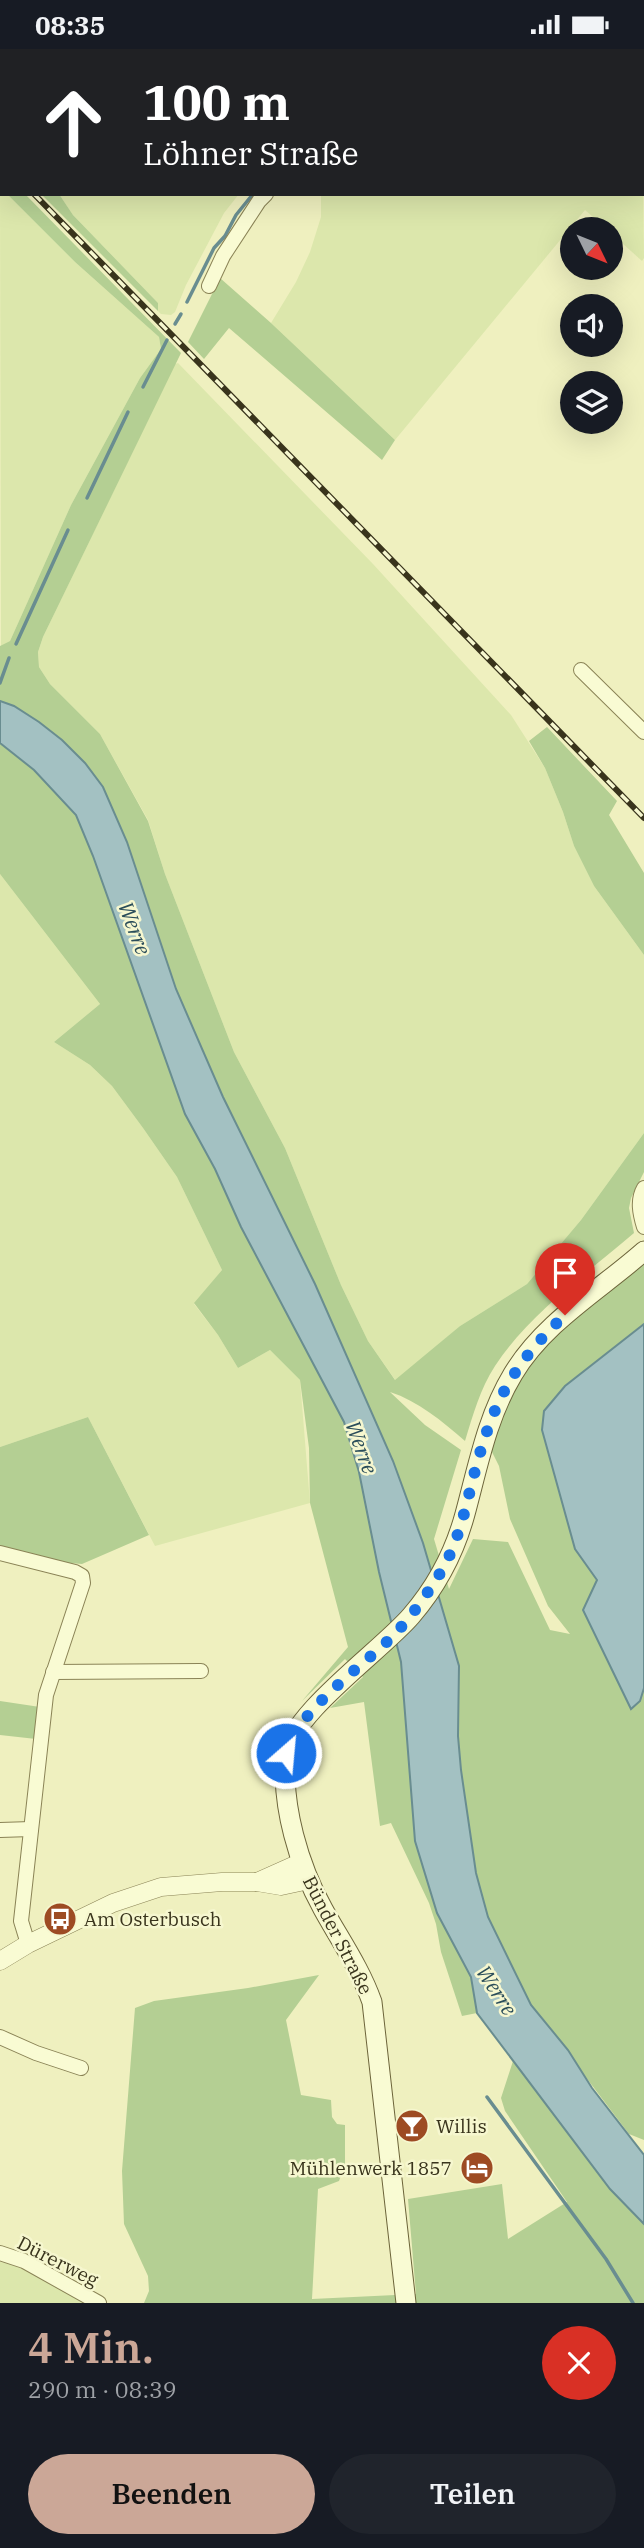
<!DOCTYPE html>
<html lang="de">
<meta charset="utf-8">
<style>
body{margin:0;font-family:"IBM Plex Serif",serif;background:#20242c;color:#f1f3f6;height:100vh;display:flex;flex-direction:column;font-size:26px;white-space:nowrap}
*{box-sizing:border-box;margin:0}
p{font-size:23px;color:#9ea1a6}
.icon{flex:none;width:38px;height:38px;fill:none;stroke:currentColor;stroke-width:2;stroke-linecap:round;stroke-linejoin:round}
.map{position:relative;height:2254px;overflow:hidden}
.details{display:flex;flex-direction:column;background:#171b24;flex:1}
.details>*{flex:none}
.guide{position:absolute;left:0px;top:0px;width:644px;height:147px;box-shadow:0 7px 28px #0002;background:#202124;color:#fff;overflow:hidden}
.needle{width:46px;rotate:133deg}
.buttons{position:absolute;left:560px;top:168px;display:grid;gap:14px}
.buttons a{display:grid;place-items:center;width:63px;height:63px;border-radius:50%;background:#171b24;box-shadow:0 7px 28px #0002;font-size:35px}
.pin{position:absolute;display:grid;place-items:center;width:60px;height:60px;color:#fff;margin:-72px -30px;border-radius:50% 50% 50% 0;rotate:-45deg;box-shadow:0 0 7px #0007}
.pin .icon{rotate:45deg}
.me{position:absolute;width:77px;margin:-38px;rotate:27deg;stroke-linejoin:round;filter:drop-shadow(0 0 5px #0008)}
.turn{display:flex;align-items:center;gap:24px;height:147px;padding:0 28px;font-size:32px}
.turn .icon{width:91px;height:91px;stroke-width:2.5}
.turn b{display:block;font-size:49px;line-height:60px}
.round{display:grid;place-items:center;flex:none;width:74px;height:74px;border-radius:37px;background:#20242c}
.head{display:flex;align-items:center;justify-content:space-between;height:119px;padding:0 28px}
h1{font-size:42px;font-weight:600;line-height:52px;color:#cba797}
.primary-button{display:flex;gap:14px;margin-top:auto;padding:14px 28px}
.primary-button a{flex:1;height:80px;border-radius:42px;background:#cba797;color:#111;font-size:28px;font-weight:600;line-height:80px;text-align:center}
.primary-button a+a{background:#20242c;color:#f1f3f6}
.status{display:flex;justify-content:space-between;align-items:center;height:49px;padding:0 35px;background:#171b24;direction:ltr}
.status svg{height:19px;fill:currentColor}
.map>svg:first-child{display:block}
.farmland{fill:#dce7ac}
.green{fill:#b4cf93}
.water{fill:#a3c1c2;stroke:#698d90;stroke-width:2}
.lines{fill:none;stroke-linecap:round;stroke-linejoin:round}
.stream{stroke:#698d90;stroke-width:3.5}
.minor-casing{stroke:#8a8356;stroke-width:16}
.tertiary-casing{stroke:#8a8356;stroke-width:19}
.secondary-casing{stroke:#6c643a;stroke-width:21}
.minor{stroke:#f9fbd3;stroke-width:14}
.tertiary{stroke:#f9fbd3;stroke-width:18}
.secondary{stroke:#f9fbd3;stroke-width:19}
.rail-casing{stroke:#39341c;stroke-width:6}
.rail{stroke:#f6f7cf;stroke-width:3.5;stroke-dasharray:10;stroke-linecap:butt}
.route{stroke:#1a73e8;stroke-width:12;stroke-dasharray:0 21.6}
.labels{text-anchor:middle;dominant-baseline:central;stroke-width:5;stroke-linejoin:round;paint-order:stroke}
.poi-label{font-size:19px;fill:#39341c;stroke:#f6f7cf;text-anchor:start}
.street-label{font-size:19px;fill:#39341c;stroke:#f6f7cf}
.water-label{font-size:21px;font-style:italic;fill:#2a4d5a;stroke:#f6f7cf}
</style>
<div class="status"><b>08:35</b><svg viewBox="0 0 49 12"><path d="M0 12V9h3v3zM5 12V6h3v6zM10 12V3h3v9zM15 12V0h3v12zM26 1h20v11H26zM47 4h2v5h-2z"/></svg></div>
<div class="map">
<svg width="644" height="2254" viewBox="0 0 644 2254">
<rect width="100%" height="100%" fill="#eff0bf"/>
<!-- farmland -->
<g class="farmland">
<polygon points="0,0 351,0 2,2 2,83"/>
<polygon points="642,14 644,209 642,212 611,184 611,180 607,180 585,161 395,391 271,274 296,233 310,203 321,168 321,145 642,145"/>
<polygon points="0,138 2,145 7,145 75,213 159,288 161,300 140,329 71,456 10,592 1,597"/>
<polygon points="59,145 239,145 224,164 186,236 175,263 171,266 161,265 158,262 158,254 73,166"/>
<polygon points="178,314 373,515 511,666 545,719 563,763 574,797 594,837 644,906 644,1084 581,1171 527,1235 460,1277 396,1332 368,1292 341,1236 285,1099 234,1003 165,825 148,771 100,685 50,635 39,618 38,603 43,588 175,315"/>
<polygon points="0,825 100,955 54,993 90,1016 112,1037 143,1079 177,1128 222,1221 194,1255 218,1286 238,1319 270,1301 300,1331 310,1454 155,1497 88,1368 0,1398"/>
<polygon points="0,2213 26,2218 84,2254 0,2254"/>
</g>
<!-- green -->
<g class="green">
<path d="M7,145H25L181,304L43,588L38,603L39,618L50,635L100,685L148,772L165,825L234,1003L285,1099L341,1236L368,1292L395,1331L460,1277L527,1235L581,1171L644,1084V1123L631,1149L629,1159L634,1184C586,1225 530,1264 495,1317C480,1340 473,1366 465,1392C442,1372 418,1352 390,1343L425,1376L461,1401L434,1490L449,1540L473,1490L508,1493L550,1581L570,1585L548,1557L510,1470L499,1417L490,1399C501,1369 511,1338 532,1312C562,1273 606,1244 644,1212V1275L565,1337L542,1381L575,1500L597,1531L640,1652L644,1639V2091L629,2085L531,1956L488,1868L476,1824L461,1721L458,1687L459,1617L423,1494L393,1412L315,1235L223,1048L176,940L127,793L62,691L39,673L14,657L0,652V597L10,592L71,456L140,329L161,300L159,288L75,213Z"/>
<polygon points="41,145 59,145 73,166 158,254 158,262"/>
<polygon points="220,229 271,274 395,391 382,411 229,279 204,310 188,293"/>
<polygon points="547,678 617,752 609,766 644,824 644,906 594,837 574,797 563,763 545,719 529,692"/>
<polygon points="0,694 34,721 76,766 93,807 185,1065 215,1120 241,1178 344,1373 359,1423 379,1523 401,1613 415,1792 459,1904 471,1928 477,1964 462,1967 441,1903 436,1875 429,1854 391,1774 380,1777 364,1653 330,1659 363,1628 345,1610 302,1652 348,1598 310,1454 309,1399 300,1331 270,1301 238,1319 218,1286 194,1254 222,1221 177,1128 143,1079 112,1037 90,1016 54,993 100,955 0,825"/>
<polygon points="88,1368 149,1486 82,1515 45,1512 0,1501 0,1398"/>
<polygon points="0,1652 40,1658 36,1690 0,1686"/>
<polygon points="319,1926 286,1971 301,2046 331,2051 332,2068 337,2075 345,2076 345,2115 339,2132 318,2140 312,2250 416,2245 408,2150 502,2135 508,2190 567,2153 505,2062 501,2049 513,2012 610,2140 644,2175 644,2254 144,2254 149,2242 148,2227 124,2175 122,2122 135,1959 154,1952 248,1939"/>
</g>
<!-- water -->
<g class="water">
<polygon points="0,652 14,657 39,673 62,691 85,714 103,738 127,793 176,940 223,1048 315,1235 393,1412 423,1494 459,1617 458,1687 461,1721 476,1824 488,1868 531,1956 568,2001 592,2039 644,2106 644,2175 610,2140 477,1964 471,1928 437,1864 415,1792 401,1613 379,1523 359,1423 344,1373 241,1178 215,1120 185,1065 93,807 76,766 34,721 0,694"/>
<polygon points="644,1275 644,1639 640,1652 631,1660 583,1561 597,1531 575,1500 542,1381 544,1362 565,1337"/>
</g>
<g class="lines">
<!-- stream -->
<g class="stream">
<polyline points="187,253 214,199 225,187 236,166 253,145"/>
<polyline points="175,275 181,265"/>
<polyline points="143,338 167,291"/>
<polyline points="87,449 128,363"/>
<polyline points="16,595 68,481"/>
<polyline points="0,634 9,609"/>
<polyline points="487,2048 606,2210 633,2254"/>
</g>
<defs>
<g id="minor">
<polyline points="358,2 359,0"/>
<polyline points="209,237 223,207 259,152 266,145"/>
<polyline points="581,621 644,683"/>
<path d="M644,1139C637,1151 640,1165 644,1178"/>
<polyline points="0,1504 75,1523 82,1527 83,1534 46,1646 21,1872 28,1895"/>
<polyline points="53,1623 201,1622"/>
<polyline points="0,1781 31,1780"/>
<polyline points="0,1988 36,2004 81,2019"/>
<polyline points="0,2204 24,2212 99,2254"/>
</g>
<g id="tertiary">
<polyline points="257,1833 302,1813"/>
<polyline points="0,1912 28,1895 113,1854 161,1838 222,1833 257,1833 281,1837 309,1831"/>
</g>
<path id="secondary" d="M406,2254L372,1953C360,1919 340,1891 323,1860C299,1817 281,1756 286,1707C289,1666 382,1601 411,1567C436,1538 455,1502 465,1465C478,1417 487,1368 513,1325C544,1273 600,1241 644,1202"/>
</defs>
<!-- minor casing -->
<use href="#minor" class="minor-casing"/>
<!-- tertiary casing -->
<use href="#tertiary" class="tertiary-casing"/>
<!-- secondary casing -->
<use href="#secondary" class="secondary-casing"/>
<!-- minor -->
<use href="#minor" class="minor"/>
<!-- tertiary -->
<use href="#tertiary" class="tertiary"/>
<!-- secondary -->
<use href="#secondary" class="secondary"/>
<defs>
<g id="rail">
<polyline points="0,111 2,113"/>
<polyline points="34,145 644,769"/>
</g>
</defs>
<!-- rail casing -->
<use href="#rail" class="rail-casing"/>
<!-- rail -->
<use href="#rail" class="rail"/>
</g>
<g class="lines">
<!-- route -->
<path class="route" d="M286,1704C298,1662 360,1619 392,1588C409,1570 424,1550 437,1529C462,1491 467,1447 480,1404C498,1343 519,1310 565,1266"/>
</g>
<!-- icons -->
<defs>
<symbol id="bus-disc" viewBox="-11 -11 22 22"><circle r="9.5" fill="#9d4b23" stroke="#f6f7cf"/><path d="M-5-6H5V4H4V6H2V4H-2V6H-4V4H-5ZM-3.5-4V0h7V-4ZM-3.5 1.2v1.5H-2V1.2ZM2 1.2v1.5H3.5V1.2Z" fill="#fff"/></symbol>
<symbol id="bar-disc" viewBox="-11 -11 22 22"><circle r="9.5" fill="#9d4b23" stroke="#f6f7cf"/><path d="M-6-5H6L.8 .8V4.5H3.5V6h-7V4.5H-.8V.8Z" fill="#fff"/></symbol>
<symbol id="hotel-disc" viewBox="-11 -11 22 22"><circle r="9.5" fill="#9d4b23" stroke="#f6f7cf"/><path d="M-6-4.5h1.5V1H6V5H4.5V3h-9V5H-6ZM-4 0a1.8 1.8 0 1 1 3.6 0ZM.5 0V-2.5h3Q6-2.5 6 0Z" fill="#fff"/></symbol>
</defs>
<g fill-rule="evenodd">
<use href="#bus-disc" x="41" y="1851" width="38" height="38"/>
<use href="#bar-disc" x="393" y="2058" width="38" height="38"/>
<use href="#hotel-disc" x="458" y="2100" width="38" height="38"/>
</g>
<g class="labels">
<!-- poi labels -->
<g class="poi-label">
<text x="84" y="1870">Am Osterbusch</text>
<text x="436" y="2077">Willis</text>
<text x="452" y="2119" text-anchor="end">Mühlenwerk 1857</text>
</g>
<!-- street labels -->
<g class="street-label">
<text transform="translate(338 1886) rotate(63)">Bünder Straße</text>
<text transform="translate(58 2212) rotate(27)">Dürerweg</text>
</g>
<!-- water labels -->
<g class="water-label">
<text transform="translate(135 879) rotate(69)">Werre</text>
<text transform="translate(362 1398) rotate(70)">Werre</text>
<text transform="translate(497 1941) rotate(57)">Werre</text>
</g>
</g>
</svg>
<div class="buttons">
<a><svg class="needle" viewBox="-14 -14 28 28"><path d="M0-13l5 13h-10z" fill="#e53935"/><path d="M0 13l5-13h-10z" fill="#9ea1a6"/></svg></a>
<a><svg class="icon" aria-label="sound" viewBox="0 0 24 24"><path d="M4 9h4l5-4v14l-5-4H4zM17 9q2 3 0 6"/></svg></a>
<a><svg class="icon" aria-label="layers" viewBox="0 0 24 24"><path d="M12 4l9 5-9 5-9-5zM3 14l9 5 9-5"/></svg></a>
</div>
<div class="pin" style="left:565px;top:1266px;background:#d93025"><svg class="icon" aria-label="arrive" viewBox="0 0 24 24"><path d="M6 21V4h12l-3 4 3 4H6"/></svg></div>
<svg class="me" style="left:286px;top:1704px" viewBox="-20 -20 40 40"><circle r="17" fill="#1a73e8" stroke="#fff" stroke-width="3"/><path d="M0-11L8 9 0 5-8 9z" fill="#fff"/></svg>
<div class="guide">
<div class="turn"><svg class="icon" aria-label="ahead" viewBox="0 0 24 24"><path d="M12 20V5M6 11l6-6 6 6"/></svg><div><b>100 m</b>Löhner Straße</div></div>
</div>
</div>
<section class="details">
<div class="head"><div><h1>4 Min.</h1><p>290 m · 08:39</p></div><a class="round" style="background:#d93025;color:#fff"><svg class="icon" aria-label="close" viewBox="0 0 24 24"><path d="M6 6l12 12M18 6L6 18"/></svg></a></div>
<div class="primary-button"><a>Beenden</a><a>Teilen</a></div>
</section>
